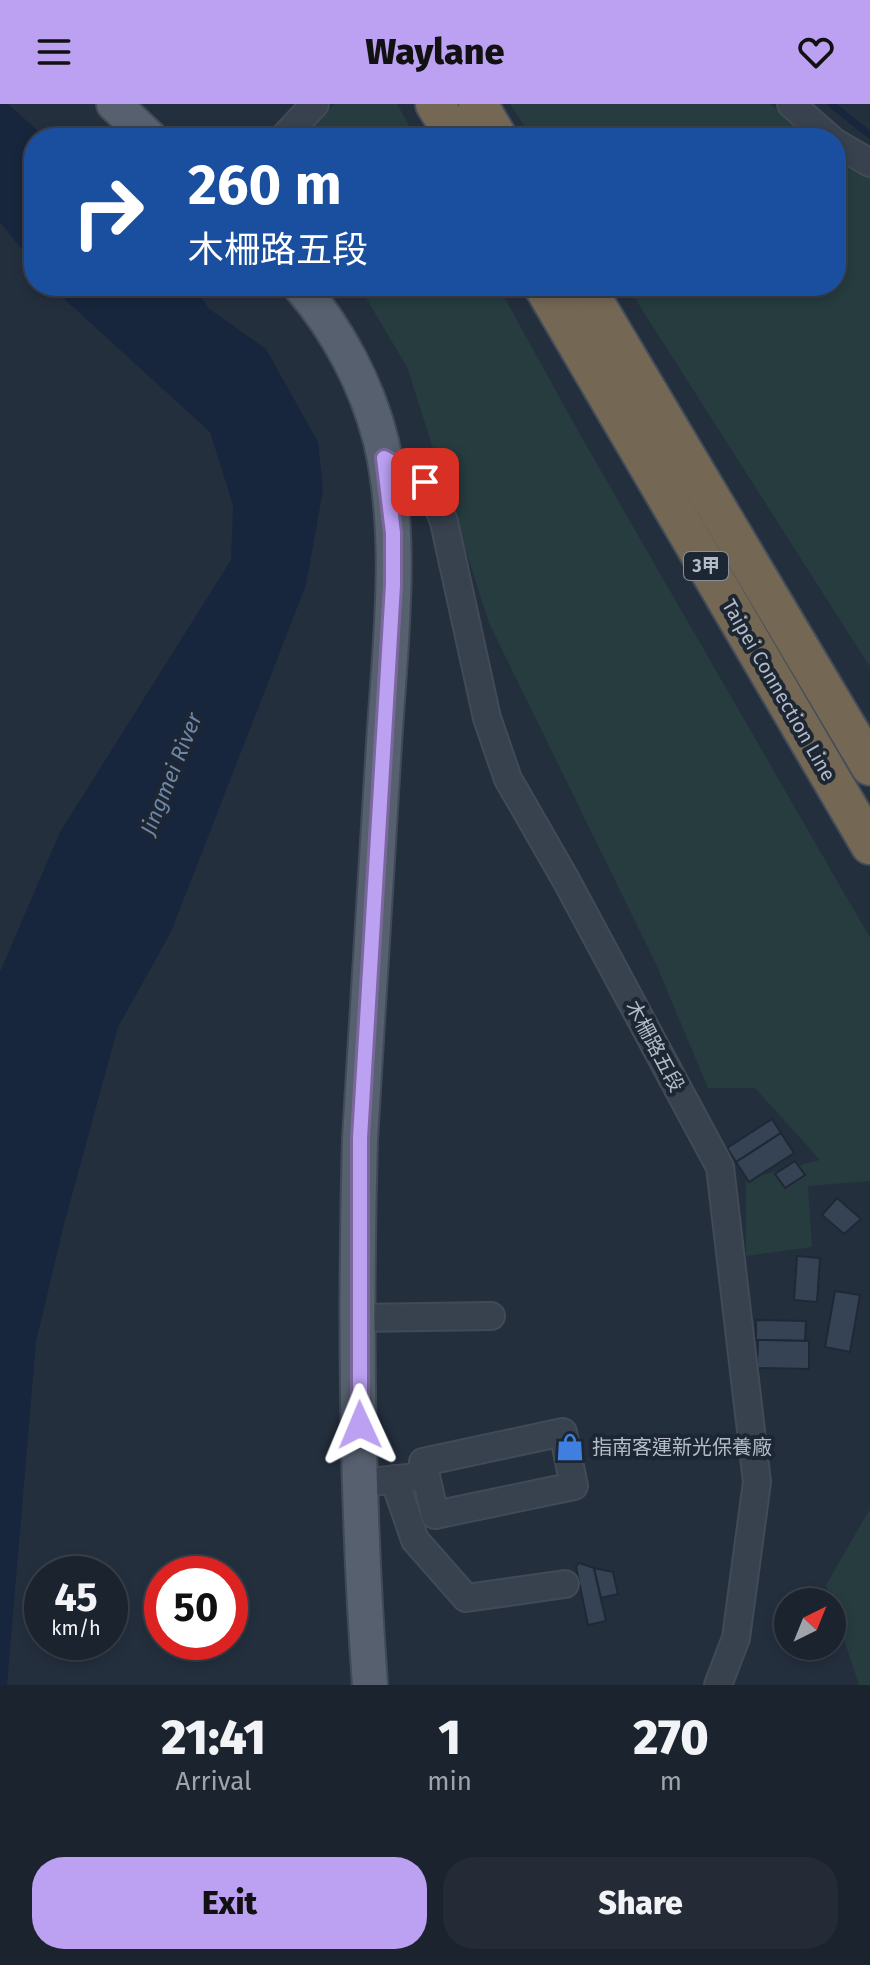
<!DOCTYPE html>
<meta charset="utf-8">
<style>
body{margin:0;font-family:"Fira Sans","Noto Sans TC",sans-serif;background:#242b36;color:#f1f3f6;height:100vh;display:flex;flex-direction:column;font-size:30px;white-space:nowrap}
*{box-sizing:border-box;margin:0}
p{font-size:26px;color:#a0a4aa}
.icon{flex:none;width:44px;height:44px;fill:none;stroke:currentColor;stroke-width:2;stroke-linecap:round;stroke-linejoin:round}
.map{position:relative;height:1581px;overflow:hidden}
.drawer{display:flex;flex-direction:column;background:#1b232e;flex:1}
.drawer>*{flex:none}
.banner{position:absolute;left:24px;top:24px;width:822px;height:168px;border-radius:32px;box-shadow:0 4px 12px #0003,0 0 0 2px #39404a;background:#1a4fa0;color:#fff;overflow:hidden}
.needle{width:52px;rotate:43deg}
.fabs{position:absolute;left:774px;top:1484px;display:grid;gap:16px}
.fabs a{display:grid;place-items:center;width:72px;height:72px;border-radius:50%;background:#1b232e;box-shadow:0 4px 12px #0003,0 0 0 2px #39404a;font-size:40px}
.speed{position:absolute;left:24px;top:1452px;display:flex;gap:16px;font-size:40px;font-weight:700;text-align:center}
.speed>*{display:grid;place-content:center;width:104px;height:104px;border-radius:50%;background:#1b232e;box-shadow:0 4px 12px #0003,0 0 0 2px #39404a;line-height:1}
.speed small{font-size:20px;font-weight:400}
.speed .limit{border:12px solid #d22;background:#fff;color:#111}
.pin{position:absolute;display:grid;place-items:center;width:68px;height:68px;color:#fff;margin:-34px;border-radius:16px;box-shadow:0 4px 12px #0006}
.me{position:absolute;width:88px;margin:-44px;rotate:359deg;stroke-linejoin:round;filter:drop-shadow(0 0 6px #0008)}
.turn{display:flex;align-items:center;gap:28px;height:168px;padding:0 32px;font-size:36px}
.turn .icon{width:104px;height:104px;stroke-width:2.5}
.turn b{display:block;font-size:56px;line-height:68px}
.eta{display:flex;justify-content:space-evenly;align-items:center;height:136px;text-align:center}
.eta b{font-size:48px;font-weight:800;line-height:56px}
.button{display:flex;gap:16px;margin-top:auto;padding:16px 32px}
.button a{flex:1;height:92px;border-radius:32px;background:#bca0f2;color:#111;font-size:32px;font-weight:800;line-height:92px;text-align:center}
.button a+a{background:#242b36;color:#f1f3f6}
header{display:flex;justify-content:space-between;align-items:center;height:104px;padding:0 32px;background:#bca0f2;color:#111;font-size:36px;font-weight:800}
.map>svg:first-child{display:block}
.green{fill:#263c3f}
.water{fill:#17263c}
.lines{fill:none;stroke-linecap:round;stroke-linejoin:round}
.stream{stroke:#17263c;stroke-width:7}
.building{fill:#364354;stroke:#1f2835;stroke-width:2}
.minor-casing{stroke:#414a57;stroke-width:30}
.major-casing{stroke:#414a57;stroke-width:38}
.highway-casing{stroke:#434c59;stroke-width:42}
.minor{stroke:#38414e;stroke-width:26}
.major{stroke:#56606e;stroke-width:34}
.highway{stroke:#746855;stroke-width:38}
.route-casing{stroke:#7a689d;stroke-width:20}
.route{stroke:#bca0f2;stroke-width:14}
.labels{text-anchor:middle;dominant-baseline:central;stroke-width:8;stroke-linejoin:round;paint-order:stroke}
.shield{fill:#1d2633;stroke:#878f9c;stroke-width:2}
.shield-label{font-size:18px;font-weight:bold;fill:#b4bcc9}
.street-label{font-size:20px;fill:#b4bcc9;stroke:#1d2633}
.poi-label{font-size:20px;fill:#b4bcc9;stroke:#1d2633;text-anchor:start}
.water-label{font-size:22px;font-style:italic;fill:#6d86a8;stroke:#1d2633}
</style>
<header><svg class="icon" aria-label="menu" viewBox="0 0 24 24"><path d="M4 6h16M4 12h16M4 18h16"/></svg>Waylane<svg class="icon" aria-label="heart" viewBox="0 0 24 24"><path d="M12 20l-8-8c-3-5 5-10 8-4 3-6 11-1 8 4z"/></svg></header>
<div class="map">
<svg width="870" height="1581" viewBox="0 0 870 1581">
<rect width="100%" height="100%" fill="#242f3e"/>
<!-- green -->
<g class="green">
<polygon points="334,0 397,0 416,34 304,34"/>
<polygon points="510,0 770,0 808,34 532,34"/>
<polygon points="836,56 870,74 870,563 627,182 836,182"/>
<polygon points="359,182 498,182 582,334 870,834 870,1077 808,1082 812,1143 746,1152 746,1075 820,1056 755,984 708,984 656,860 489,519 407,263"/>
<polygon points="870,1405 870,1581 859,1581 826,1481"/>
</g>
<!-- water -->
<g class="water">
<polygon points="0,0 8,0 46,34 34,34 34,161 0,118"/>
<polygon points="50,182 194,182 208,204 266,245 318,338 323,386 306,481 171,828 118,923 63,1124 36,1238 7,1581 0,1581 0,868 60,728 231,456 233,401 210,328"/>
</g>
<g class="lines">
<!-- stream -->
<polyline class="stream" points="831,0 870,31"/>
</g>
<!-- building -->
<g class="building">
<polygon points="772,1015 781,1029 736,1058 727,1044"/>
<polygon points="781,1029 794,1049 749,1078 736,1058"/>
<polygon points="795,1057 805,1071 785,1084 775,1070"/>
<polygon points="837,1094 861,1115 844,1130 822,1111"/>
<polygon points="797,1152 820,1154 817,1198 794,1196"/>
<polygon points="835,1187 860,1191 850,1248 825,1243"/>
<polygon points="756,1216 806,1217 805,1237 756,1236"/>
<polygon points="758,1236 809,1237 809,1265 757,1264"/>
<polygon points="579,1459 594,1464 606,1517 588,1521 576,1463"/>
<polygon points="594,1464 613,1468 618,1490 601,1494"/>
</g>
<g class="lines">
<defs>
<g id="minor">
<polyline points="791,0 830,34"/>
<polyline points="283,34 315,0"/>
<polyline points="836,39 870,59"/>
<path d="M384,354C421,375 429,377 444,418L487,614L508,675L566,776L720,1063L757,1378L736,1534L718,1581"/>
<polyline points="359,1214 491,1212"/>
<polyline points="394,1375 415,1436 466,1494 565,1480"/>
<polyline points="362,1379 426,1372 435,1411 574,1382 563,1328 423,1358 426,1372"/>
</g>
<g id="major">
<polyline points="114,0 150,34"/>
<path d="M300,182C338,226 367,281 381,337C404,436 390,540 384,640C376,771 368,903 360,1034C355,1216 357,1400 370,1581"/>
</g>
<g id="highway">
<polyline points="435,0 456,34"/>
<polyline points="478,0 498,34"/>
<polyline points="543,182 870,741"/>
<polyline points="585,182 870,662"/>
</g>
</defs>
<!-- minor casing -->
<use href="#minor" class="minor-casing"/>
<!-- major casing -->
<use href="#major" class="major-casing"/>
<!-- highway casing -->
<use href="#highway" class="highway-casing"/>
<!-- minor -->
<use href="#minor" class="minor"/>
<!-- major -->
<use href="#major" class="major"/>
<!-- highway -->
<use href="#highway" class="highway"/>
</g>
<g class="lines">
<defs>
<polyline id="route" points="360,1321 360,1034 393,481 393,429 384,354 425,378"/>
</defs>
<!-- route casing -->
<use href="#route" class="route-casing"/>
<!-- route -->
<use href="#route" class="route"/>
</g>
<!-- icons -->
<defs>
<symbol id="shop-bare" viewBox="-9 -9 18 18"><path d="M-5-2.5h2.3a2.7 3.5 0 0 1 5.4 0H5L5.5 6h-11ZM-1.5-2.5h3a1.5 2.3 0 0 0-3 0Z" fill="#3f7fe0" stroke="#1d2633" stroke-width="2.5" paint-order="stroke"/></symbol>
</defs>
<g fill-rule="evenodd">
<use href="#shop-bare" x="550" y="1323" width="40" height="40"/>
</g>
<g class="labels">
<!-- shield labels -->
<rect class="shield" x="684" y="448" width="44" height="28" rx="6"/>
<g class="shield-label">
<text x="706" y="462">3甲</text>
</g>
<!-- street labels -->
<g class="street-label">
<text transform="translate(779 586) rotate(60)">Taipei Connection Line</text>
<text transform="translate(655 942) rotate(62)">木柵路五段</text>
</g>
<!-- poi labels -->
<g class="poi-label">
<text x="592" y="1343">指南客運新光保養廠</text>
</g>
<!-- water labels -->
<g class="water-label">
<text transform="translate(171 670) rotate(-68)">Jingmei River</text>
</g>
</g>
</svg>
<div class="fabs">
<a><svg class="needle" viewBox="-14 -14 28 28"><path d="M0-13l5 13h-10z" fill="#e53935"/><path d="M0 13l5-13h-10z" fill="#a0a4aa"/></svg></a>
</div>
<div class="speed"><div>45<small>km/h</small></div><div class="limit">50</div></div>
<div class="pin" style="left:425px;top:378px;background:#d93025"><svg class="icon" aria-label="arrive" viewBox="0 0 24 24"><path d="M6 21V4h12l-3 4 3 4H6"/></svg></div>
<svg class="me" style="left:360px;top:1321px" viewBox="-20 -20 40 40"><path d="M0-17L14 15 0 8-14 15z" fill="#bca0f2" stroke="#fff" stroke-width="4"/></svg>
<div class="banner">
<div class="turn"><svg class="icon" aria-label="right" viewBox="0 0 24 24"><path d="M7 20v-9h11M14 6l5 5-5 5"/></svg><div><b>260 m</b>木柵路五段</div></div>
</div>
</div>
<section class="drawer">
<div class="eta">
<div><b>21:41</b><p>Arrival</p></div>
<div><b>1</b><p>min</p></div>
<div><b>270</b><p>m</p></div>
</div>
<div class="button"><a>Exit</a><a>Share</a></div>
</section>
